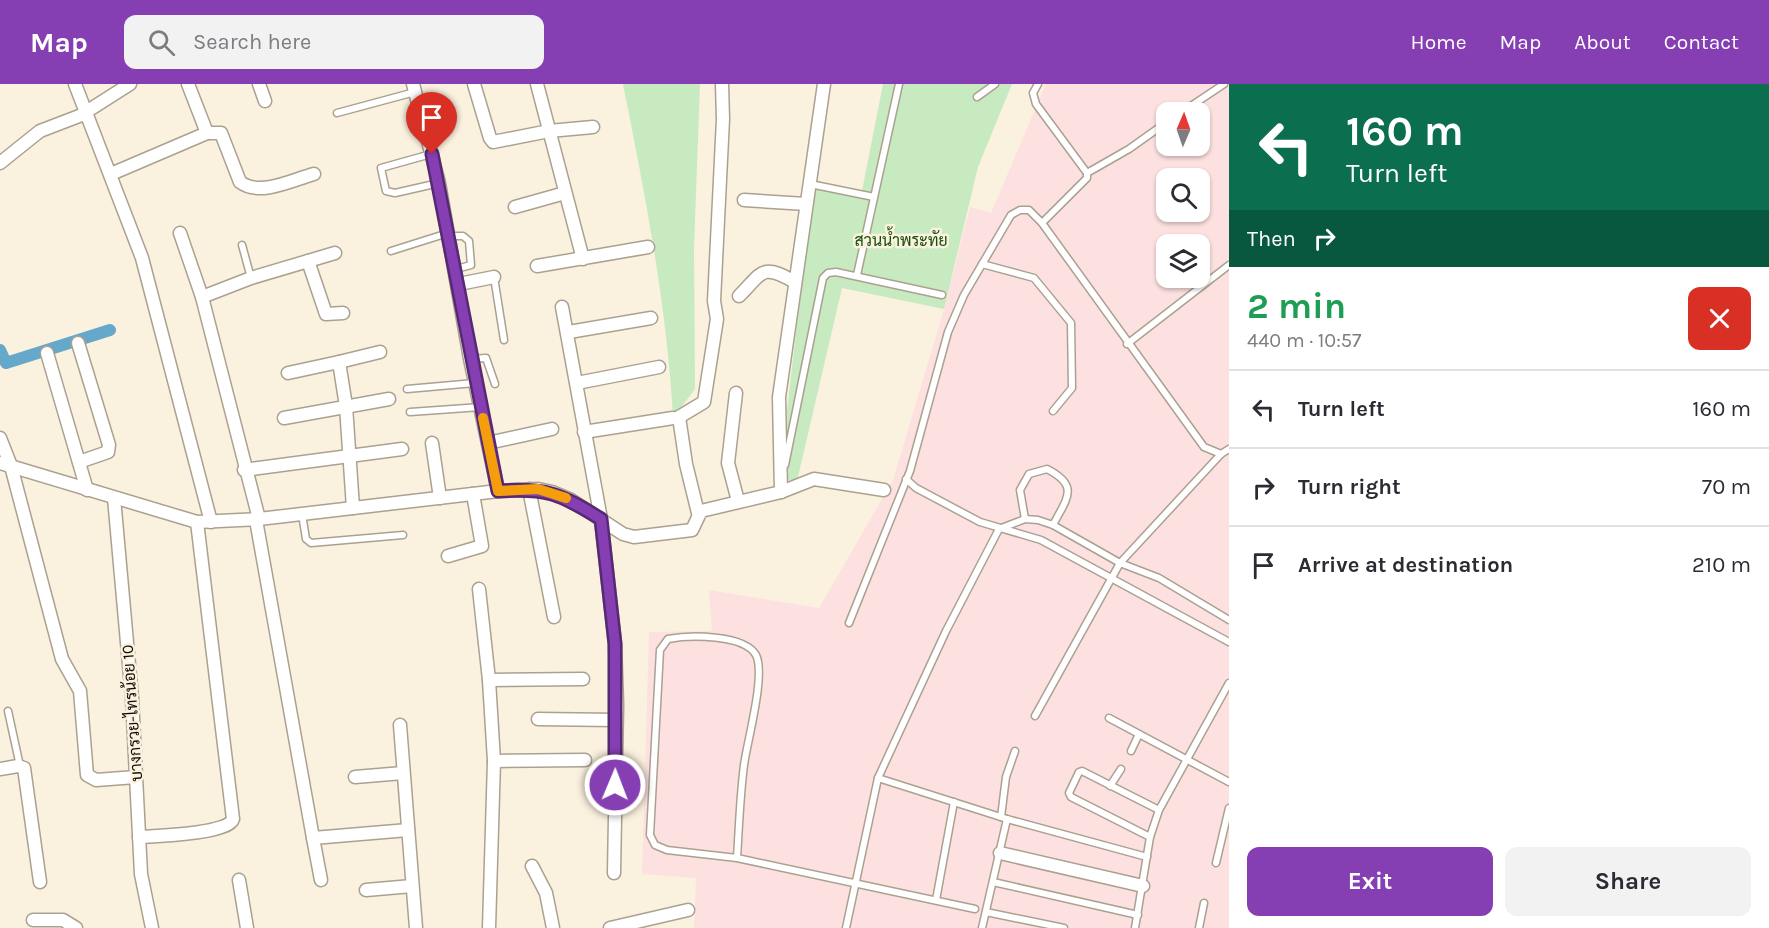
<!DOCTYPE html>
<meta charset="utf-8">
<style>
body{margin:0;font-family:Karla,Sarabun,sans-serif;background:#f2f2f3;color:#2b2b33;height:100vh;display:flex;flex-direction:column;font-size:22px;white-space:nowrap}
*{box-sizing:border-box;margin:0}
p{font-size:20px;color:#7c7c81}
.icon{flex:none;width:33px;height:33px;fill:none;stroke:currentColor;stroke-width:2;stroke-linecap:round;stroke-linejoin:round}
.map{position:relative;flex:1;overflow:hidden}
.sheet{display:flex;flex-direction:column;background:#fff;width:540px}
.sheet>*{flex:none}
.top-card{background:#0b6e4f;color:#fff;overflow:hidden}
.needle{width:39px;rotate:2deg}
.controls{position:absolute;left:1156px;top:18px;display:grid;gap:12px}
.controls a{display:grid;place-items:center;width:54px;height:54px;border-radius:12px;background:#fff;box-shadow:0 2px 4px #0004;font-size:30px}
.pin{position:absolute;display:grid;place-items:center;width:51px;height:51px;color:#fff;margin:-62px -26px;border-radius:50% 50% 50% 0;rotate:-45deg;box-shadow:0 0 6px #0007}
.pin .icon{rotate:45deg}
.me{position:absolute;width:66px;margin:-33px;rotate:1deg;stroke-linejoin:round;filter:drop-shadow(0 0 4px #0008)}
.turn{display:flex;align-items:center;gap:21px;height:126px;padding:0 18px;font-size:27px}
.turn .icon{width:78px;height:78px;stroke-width:2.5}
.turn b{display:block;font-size:42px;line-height:51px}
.then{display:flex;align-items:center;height:57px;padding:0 18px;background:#0003;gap:12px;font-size:22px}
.round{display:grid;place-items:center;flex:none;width:63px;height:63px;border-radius:12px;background:#f2f2f3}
.summary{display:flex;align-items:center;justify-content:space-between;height:102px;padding:0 18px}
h1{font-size:36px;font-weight:700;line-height:45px;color:#1e9e55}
.action{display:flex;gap:12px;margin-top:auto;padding:12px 18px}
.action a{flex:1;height:69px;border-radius:12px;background:#863fb2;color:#fff;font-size:24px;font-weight:700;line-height:69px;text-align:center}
.action a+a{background:#f2f2f3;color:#2b2b33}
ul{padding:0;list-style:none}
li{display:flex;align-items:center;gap:18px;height:78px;padding:0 18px;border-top:2px solid #e1e1e2}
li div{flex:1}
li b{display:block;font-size:22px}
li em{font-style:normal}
header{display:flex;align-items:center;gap:36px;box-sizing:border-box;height:84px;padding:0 30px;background:#863fb2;color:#fff}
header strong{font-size:28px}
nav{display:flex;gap:33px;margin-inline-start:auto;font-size:21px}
.search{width:420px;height:54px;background:#f2f2f3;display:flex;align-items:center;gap:15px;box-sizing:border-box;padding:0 21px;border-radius:12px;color:#7c7c81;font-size:22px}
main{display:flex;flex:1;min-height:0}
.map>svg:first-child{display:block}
.industrial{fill:#fce1e0;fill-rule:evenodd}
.green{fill:#c8eac1}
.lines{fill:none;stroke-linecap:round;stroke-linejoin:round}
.canal{stroke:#65a8c9;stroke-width:12}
.service-casing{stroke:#aaa190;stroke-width:9}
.minor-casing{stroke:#aaa190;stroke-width:15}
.service{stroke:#fff;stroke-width:6}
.minor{stroke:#fff;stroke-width:12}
.route-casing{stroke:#572974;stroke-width:15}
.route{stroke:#863fb2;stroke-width:10}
.slow{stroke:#f59e0b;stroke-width:10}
.labels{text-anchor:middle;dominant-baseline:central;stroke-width:5;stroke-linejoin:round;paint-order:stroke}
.park-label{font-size:16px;fill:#19500c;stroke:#fbf1df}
.street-label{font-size:16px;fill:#100d07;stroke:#fbf1df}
</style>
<header>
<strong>Map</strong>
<div class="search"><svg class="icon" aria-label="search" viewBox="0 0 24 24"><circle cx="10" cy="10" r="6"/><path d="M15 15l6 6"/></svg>Search here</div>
<nav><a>Home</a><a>Map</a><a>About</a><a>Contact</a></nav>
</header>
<main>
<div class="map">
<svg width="1229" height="844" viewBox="0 0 1229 844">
<rect width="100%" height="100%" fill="#fbf1df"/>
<!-- industrial -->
<path class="industrial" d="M1046,0H1229V844H694L696,794L642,790L649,548L712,547L709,506L819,524L893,396L944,225L970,123L991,129ZM1167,28H1200V62H1167ZM1167,94H1200V128H1167ZM1167,160H1200V194H1167Z"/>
<!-- green -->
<g class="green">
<path d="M623,0H700L694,164L695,305L673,334C667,222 645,110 623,0Z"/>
<polygon points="883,0 1012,0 978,83 944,225 842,204 797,397 779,394 813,104 861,112"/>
</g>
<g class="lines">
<!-- canal -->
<polyline class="canal" points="0,266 6,279 110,246"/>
<defs>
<g id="service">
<polyline points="1038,0 1033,9 1036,20 1087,89"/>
<polyline points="977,13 995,0"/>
<polyline points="1182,28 1224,0"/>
<polyline points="337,29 415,8"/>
<polyline points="431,70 381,84 386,107 395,109 439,99"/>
<polyline points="810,100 874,113"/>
<polyline points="1042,139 1087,94 1087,89 1129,65 1167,38"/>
<polyline points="450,152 463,152 469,157 471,181 456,185"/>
<polyline points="242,161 251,194"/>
<polyline points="391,167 448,149"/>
<polyline points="982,180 1034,194 1071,239 1072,304 1053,327"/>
<polyline points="857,191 899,0"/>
<polyline points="494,193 504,256"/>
<polyline points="1127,260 1229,181"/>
<polyline points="470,275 486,274 495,300"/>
<polyline points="407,305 475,299"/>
<polyline points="410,328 481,323"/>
<polyline points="785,381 823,194 828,189 836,188 942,211"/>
<polyline points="906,395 916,404 980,438 1041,456 1229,558"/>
<polyline points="302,430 306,455 311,459 403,451"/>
<path d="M1025,435L1020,406L1029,390L1047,385C1080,402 1067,414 1053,441"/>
<polyline points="849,539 910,387 948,248 964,211 1011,131 1020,126 1029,126 1042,139 1204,363 1221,370"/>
<polyline points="8,627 20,682"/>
<polyline points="1035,632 1120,479 1221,370 1229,365"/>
<polyline points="1109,634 1229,698"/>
<polyline points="1131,667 1139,650"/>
<polyline points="878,694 1007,735 1147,773"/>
<polyline points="1110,702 1121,685"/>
<polyline points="1001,733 1006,693 1015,667"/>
<polyline points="1150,753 1071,713 1069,709 1079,688 1082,687 1159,726"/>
<path d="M737,774C739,743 740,712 744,681C747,658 766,591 756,571C744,550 689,551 668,555L660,566L650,751L655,761L667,766L737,774L975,825"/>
<polyline points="1216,779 1229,724"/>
<polyline points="993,798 1138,831"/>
<polyline points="936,816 954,718"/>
<polyline points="986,828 1064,844"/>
<polyline points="846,844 878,694 946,547 999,445 1025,435 1038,436 1053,441 1120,479 1159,494 1229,536"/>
<polyline points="982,844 1007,735"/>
<polyline points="1135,844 1150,753 1159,726 1229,599"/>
<polyline points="1199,844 1204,819"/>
</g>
<g id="minor">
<polyline points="75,0 142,174 211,438"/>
<path d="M188,0L207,49H221L240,98C260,113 292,96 314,90"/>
<polyline points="259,0 265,17"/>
<polyline points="413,0 439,99 470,275 498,407"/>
<polyline points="474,0 490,54 493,58 549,47 593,43"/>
<polyline points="537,0 583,175"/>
<polyline points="86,28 130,0"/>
<polyline points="0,79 40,47 87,29"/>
<polyline points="111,90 207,49"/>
<polyline points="744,116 806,120"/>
<polyline points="515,123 565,109"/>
<polyline points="180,149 202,213 259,435"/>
<polyline points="308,177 326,230 343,229"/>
<polyline points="537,182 648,163"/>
<polyline points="459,200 494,193"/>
<path d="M739,212C763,188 761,179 795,198"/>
<polyline points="202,213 251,194 335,169"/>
<polyline points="562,223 601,435 615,560 617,621 614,789"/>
<polyline points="569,248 651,234"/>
<polyline points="78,259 109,361 108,368 79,378"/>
<polyline points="47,269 87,406"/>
<polyline points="339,278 380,268"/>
<polyline points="288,289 339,278 346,322 353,424"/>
<polyline points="577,299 659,283"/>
<polyline points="736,309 728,379 738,417"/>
<polyline points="284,334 389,315"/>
<polyline points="584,348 673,334"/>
<polyline points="0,354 11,382 62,575 80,607 87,691 96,696 136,693"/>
<polyline points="432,359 440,414"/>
<polyline points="488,359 552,345"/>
<polyline points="0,379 197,438 259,435 498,407 538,405 552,408 571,416 623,450 634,453 692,446 701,427 781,408 814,395 884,406"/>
<polyline points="244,386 402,365"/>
<polyline points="529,405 554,533"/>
<polyline points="781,408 779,313 824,0"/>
<polyline points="114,414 132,614 141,790 152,844"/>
<polyline points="698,429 686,380 679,333 704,318 717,235 714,217 723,35 722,0"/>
<polyline points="256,436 313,754 408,746"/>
<polyline points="448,472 482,462 473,410"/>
<polyline points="479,505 489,596 494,677 489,844"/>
<polyline points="489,596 583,595"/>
<polyline points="538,635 616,636"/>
<polyline points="400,641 416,844"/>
<polyline points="494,677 585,676"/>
<polyline points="0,685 18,682 24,684 40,798"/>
<polyline points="355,693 403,689"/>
<path d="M139,753C155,752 229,750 233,735L197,438"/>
<polyline points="313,754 321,796"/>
<polyline points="1000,769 1143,802"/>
<polyline points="532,782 546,809 553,844"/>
<polyline points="239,796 247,844"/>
<polyline points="366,806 412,802"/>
<polyline points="33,836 63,836 76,844"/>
<polyline points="610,844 688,826"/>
</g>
</defs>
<!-- service casing -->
<use href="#service" class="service-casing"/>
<!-- minor casing -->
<use href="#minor" class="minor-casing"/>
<!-- service -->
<use href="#service" class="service"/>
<!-- minor -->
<use href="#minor" class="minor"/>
</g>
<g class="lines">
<defs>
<path id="route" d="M432,70L498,407C547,404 559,409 601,435L615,560V701"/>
</defs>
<!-- route casing -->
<use href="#route" class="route-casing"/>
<!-- route -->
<use href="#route" class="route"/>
<!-- slow -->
<polyline class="slow" points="483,334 498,407 538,405 566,414"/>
</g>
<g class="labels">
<!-- park labels -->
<g class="park-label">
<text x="901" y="156">สวนน้ำพระทัย</text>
</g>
<!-- street labels -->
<g class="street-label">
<text transform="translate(132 629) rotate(-94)">บางกรวย-ไทรน้อย 10</text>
</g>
</g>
</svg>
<div class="controls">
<a><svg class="needle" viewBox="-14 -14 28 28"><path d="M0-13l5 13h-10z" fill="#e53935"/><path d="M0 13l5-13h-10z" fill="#7c7c81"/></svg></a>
<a><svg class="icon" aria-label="search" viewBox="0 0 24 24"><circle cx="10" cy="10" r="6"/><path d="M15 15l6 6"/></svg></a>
<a><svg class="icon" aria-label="layers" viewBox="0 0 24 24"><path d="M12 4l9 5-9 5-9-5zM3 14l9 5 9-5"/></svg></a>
</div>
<div class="pin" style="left:432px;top:70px;background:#d93025"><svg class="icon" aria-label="arrive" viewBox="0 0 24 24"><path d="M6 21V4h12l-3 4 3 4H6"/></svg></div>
<svg class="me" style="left:615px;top:701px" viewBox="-20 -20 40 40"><circle r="17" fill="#863fb2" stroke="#fff" stroke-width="3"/><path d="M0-11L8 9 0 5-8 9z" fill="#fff"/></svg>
</div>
<section class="sheet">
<div class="top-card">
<div class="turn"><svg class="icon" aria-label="left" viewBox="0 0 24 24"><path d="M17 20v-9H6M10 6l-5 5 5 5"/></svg><div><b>160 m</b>Turn left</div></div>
<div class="then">Then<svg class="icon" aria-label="right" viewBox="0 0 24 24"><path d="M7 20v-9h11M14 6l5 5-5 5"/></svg></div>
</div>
<div class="summary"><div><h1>2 min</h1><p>440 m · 10:57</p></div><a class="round" style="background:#d93025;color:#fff"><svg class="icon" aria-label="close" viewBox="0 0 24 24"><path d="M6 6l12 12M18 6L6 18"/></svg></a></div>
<ul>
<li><svg class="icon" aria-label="left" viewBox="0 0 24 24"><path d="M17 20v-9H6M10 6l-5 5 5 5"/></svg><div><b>Turn left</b></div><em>160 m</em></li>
<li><svg class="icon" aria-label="right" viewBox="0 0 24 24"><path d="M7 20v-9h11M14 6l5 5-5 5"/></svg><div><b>Turn right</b></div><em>70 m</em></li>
<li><svg class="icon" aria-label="arrive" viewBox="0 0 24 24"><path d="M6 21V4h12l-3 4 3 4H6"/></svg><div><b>Arrive at destination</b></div><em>210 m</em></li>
</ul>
<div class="action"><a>Exit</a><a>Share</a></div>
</section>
</main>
